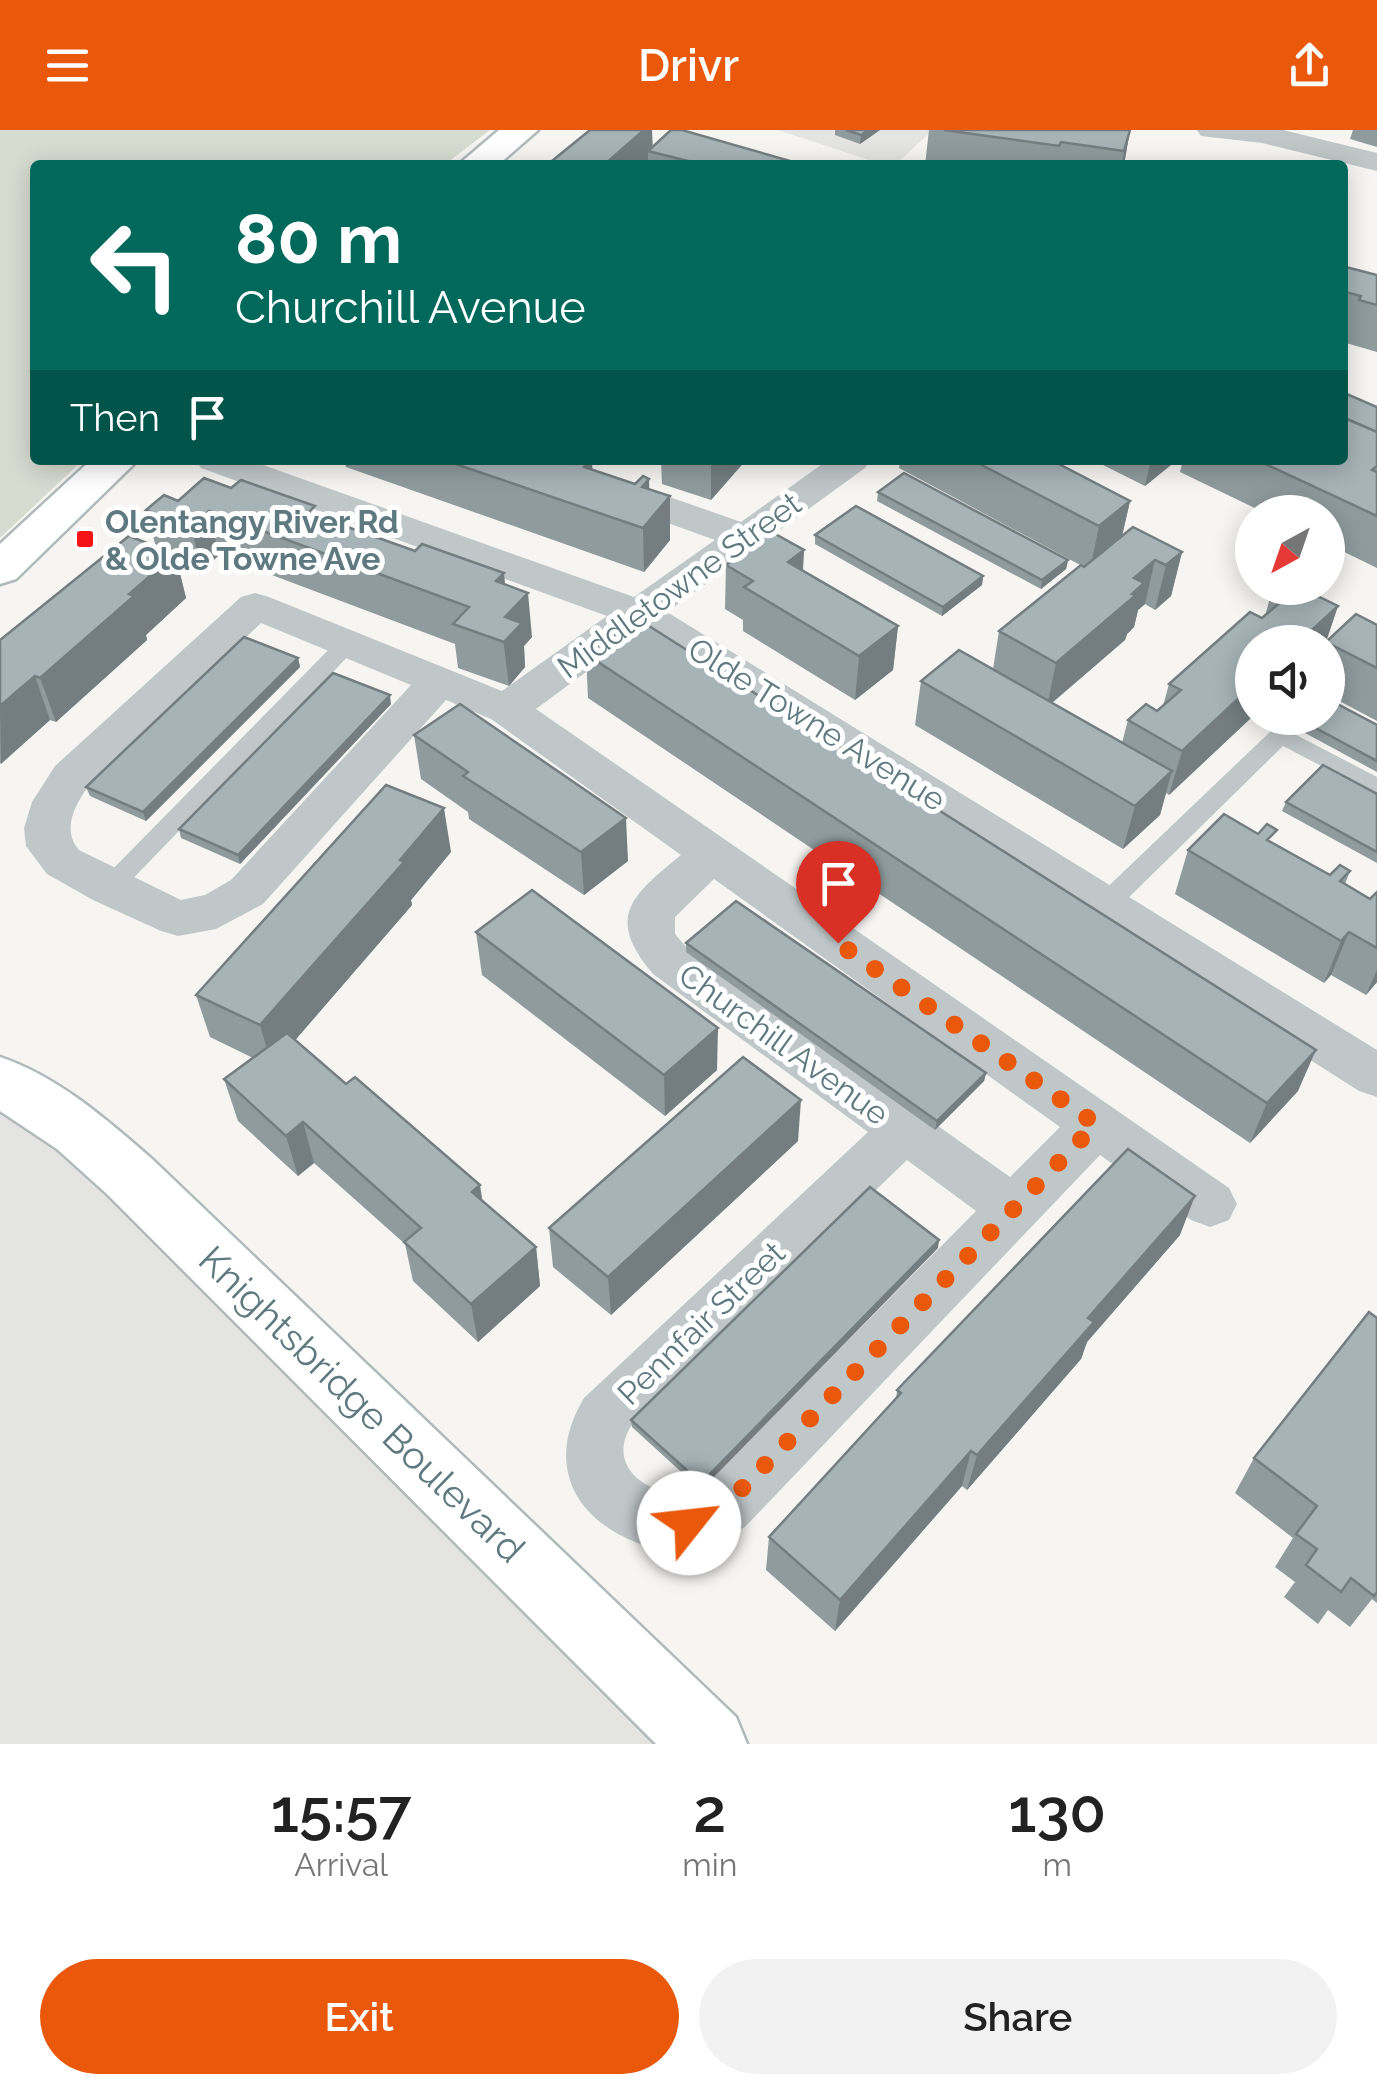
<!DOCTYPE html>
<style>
body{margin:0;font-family:Raleway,sans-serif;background:#f2f2f2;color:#222;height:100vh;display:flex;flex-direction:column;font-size:38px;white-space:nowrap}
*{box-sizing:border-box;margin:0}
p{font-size:32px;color:#767676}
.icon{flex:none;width:55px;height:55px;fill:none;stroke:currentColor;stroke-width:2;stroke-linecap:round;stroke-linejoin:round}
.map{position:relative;height:1614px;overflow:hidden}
.drawer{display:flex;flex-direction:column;background:#fff;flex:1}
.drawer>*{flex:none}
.guide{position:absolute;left:30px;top:30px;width:1318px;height:305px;border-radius:10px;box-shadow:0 5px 25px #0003;background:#00695c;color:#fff;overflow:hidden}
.needle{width:65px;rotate:220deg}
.fabs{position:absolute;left:1235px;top:365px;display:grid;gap:20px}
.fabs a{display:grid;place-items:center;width:110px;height:110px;border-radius:50%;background:#fff;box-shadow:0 5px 25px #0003;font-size:50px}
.pin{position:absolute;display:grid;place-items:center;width:85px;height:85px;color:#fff;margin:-102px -42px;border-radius:50% 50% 50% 0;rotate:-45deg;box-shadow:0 0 10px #0007}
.pin .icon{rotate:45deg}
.me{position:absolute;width:110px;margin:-55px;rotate:61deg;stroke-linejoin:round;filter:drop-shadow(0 0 8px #0008)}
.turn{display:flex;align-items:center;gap:35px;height:210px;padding:0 40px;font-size:45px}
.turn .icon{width:130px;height:130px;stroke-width:2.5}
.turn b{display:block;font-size:70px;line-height:85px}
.then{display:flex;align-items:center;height:95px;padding:0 40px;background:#0003;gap:20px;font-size:38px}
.eta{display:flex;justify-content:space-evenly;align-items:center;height:170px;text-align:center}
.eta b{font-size:60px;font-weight:600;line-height:70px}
.action{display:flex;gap:20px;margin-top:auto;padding:20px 40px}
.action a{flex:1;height:115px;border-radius:60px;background:#ea580c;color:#fff;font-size:40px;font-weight:600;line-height:115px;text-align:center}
.action a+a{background:#f2f2f2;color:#222}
header{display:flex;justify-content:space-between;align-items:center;height:130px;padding:0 40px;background:#ea580c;color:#fff;font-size:45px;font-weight:600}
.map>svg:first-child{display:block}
.built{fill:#e4e5e3}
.green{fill:#d7dcd1}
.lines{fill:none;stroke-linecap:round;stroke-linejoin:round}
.secondary-casing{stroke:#b0babc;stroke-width:5}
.lane{fill:#c0c7c9;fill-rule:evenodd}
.street{fill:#c0c7c9;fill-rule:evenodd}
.secondary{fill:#fff;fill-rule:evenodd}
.wall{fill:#8f9b9d}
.shaded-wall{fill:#747e80}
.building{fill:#a6b4b7;stroke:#747e80;stroke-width:2.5}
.route{stroke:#ea580c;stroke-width:18;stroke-dasharray:0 32.4}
.poi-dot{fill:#f41417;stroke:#fff;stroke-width:4}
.labels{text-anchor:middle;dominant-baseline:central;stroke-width:10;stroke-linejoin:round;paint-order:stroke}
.poi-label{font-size:32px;font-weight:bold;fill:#5e7a80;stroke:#fff;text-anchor:start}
.street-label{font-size:32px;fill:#5e7a80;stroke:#fff}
.near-street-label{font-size:38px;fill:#5e7a80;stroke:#fff}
</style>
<header><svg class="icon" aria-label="menu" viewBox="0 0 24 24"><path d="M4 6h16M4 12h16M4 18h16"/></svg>Drivr<svg class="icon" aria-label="share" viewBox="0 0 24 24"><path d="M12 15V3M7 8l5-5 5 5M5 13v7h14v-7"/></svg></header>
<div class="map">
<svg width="1377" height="1614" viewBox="0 0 1377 1614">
<rect width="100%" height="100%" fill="#f6f5f2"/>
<!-- built -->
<g class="built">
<polygon points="778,0 933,0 895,35 884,35"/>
<polygon points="0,951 700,1614 0,1614"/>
</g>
<!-- green -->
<polygon class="green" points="0,0 490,0 444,35 35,35 35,330 83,330 0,408"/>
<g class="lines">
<defs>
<g id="secondary">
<polygon points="499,0 538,0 498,35 458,35"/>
<polygon points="91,330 138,330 16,449 0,454 0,414"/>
<path d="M0,927C57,946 106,989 151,1028L736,1587L747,1614H656L107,1064L57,1019L0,981Z"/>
</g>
</defs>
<!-- secondary casing -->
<use href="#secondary" class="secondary-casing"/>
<!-- lane -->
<g class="lane">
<polygon points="350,504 358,506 361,511 358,516 118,764 100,764 97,758 100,752 342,506"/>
<polygon points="1281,597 1377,647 1377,665 1283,616 1114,782 1096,782 1093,775 1096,768 1273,599"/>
</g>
<!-- street -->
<g class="street">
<polygon points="1197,0 1283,0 1377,23 1377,41 1262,13 1201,6"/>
<path d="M195,330H249L634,467L715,410L515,338L509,330H564L741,392L828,330H871L865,338L667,482L1377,920V967L1359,961L640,502L536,579L1229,1058L1237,1074L1229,1090L1210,1097L1191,1090L1100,1025L745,1397C728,1406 708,1419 688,1422C669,1425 651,1418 635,1412C569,1385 547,1329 584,1268L868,1002L653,844C605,787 631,766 681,725L491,589L446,570L263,774L216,799L178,806L161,801L93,770L47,744L26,716L24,698L32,672L55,636L241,467L255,463L269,467L502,561L607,486L201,338ZM261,493L411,555L231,750L205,765L181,770L79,720C62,700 74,677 87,658ZM714,749L1060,997L1010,1047L687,818L675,804V787ZM907,1030L976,1081L703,1357C663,1376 602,1343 631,1296Z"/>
</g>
<!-- secondary -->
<use href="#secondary" class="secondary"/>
</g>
<!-- wall -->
<g class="wall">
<polygon points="835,0 880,0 860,14 835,5"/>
<polygon points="929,0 1130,0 1124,35 925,35"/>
<polygon points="1353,0 1377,0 1377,17 1350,9"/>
<polygon points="653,16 804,35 547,35"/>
<polygon points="1342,136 1377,175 1377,222 1346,213 1347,209 1342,208"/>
<polygon points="1377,277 1377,438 1328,414 1328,382 1263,382 1180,342 1183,330 1342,330"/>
<polygon points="344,330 563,330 670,366 670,410 644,442 346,337"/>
<polygon points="661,330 746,330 711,370 662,354"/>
<polygon points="900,330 1051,330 1130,371 1122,406 1182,422 1171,466 1155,480 1145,474 1138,480 1134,497 1127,504 1125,510 1052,573 1122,613 1128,590 1157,581 1163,576 1169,554 1262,488 1265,486 1271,464 1338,476 1326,511 1377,495 1377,591 1328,565 1328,512 1252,512 1252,587 1169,665 1166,663 1160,685 1123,719 915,595 921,551 993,539 999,501 1084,437 899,338"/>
<polygon points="1093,330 1177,330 1145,356"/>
<polygon points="231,358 317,386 505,454 532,507 524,516 525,537 509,556 458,538 455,514 219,425 202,441 177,431 186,468 146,505 147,510 56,592 50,590 0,634 0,510 156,417 146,380"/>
<polygon points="878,362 1068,430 1066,439 1041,459 877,371"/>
<polygon points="815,405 983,446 982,455 942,486 815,414"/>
<polygon points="741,407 804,420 803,441 898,496 893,540 855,570 743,501 743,490 725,479 726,435 740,426"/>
<polygon points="586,524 1298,961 1250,1013 588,568"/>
<polygon points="298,528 300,537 146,691 90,666 86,657"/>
<polygon points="391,574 240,734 181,708 179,699"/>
<polygon points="1297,588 1377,595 1377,642 1294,597"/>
<polygon points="414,605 628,731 584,765 469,689 468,682 421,649"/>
<polygon points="1377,664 1377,733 1282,681 1286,672"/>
<polygon points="1273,713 1330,745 1350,741 1345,754 1370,769 1377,762 1377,852 1366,865 1331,845 1324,853 1175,764 1188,720"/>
<polygon points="451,722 411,770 412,775 295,910 536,1117 540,1156 478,1212 413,1151 405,1114 314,1033 298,1046 238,991 224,949 253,928 210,907 196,865"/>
<polygon points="476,802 717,940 665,986 482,845"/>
<polygon points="686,813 986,943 984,951 935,1000 686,822"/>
<polygon points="798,1011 611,1185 553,1137 549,1098"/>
<polygon points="1180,1105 1087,1212 1081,1229 967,1360 962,1356 835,1501 766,1440 769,1407 896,1270 897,1260"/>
<polygon points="938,1118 701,1360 632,1297 631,1290"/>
<polygon points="1377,1188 1377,1473 1372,1469 1350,1497 1328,1480 1318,1494 1284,1467 1295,1452 1275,1437 1293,1408 1235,1363 1254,1328"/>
</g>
<!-- shaded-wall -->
<g class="shaded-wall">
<polygon points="644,0 652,0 653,22 648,21 648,35 604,35"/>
<polygon points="869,0 880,0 860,14 861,5"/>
<polygon points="1130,0 1124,35 1122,35 1124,21"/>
<polygon points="591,330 592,330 594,373 584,337"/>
<polygon points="711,330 746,330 711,370"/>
<polygon points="1151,330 1177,330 1145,356"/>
<polygon points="649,349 650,389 670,366 670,410 644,442 642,357"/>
<polygon points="1130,371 1120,415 1090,440 1099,396"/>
<polygon points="209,381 219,425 202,441 191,397"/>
<polygon points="804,420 801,464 788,432"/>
<polygon points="1182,422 1171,466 1155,480 1166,435"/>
<polygon points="175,424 186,468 146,505 147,510 56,592 40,548 129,464"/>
<polygon points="1068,430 1066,439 1041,459 1042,450"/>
<polygon points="1155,430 1145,474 1138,480 1134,497 1127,504 1125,510 1047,577 1056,533 1134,448"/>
<polygon points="504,443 508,484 528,463 532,507 524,516 525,537 509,556 496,451"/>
<polygon points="983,446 982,455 942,486 943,477"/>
<polygon points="1338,476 1326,512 1299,512"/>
<polygon points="898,496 893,540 855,570 859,526"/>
<polygon points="298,528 300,537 146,691 143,682"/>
<polygon points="35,546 50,590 1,634 0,576"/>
<polygon points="1252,556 1252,587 1169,665 1182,621"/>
<polygon points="390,565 391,574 240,734 238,725"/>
<polygon points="1172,641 1160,685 1123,719 1135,676"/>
<polygon points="444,678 451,722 411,770 412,775 272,937 260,895"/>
<polygon points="626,688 628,731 584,765 581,722"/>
<polygon points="1349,802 1331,845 1324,853 1341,811"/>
<polygon points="1377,840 1377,852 1366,865"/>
<polygon points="718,898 717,940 665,986 664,945"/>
<polygon points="1316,920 1298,961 1250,1013 1267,973"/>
<polygon points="986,943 984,951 935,1000 937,991"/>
<polygon points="801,970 798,1011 611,1185 608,1147"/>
<polygon points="303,992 314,1033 298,1046 286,1006"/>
<polygon points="480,1055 486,1094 472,1062"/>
<polygon points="1195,1066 1180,1105 1087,1212 1081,1229 967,1360 977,1325 1088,1188"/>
<polygon points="939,1110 938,1118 701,1360 701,1353"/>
<polygon points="536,1117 540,1156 478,1212 471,1174"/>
<polygon points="971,1321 962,1356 835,1501 840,1470"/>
</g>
<!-- building -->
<g class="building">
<polygon points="590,0 644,0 604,35 547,35"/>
<polygon points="671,0 682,0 804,35 704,35 648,21"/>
<polygon points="846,0 869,0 861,5"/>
<polygon points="944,0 1130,0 1124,21 1061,12 1059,16"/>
<polygon points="1342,136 1377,145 1377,175 1359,170 1361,166 1342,161"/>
<polygon points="1342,262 1377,277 1377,302 1342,287"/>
<polygon points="1342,287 1377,302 1377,336 1372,340 1377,342 1377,386 1257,330 1342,330"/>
<polygon points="444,330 563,330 576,334 580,330 591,330 584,337 635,354 643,346 649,349 642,357 670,366 643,398"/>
<polygon points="972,330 1051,330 1130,371 1099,396"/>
<polygon points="904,343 1068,430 1042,450 878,362"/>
<polygon points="204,348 231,358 241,350 315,376 308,383 415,421 422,414 504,443 496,451 528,463 505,487 522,493 504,512 453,494 469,477 209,381 191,397 146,380 164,365 178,371"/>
<polygon points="856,376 983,446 943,477 815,405"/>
<polygon points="759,395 804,420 788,432 898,496 859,526 744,457 753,451 726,435 755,415 741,407"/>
<polygon points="1133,397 1182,422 1166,435 1155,430 1134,448 1144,453 1132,464 1136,465 1056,533 999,501 1081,435 1084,437"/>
<polygon points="129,406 175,424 129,464 134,466 40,548 35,546 0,576 0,510"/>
<polygon points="1278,458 1301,458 1338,476 1299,512 1252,512 1252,556 1182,621 1128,590 1146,574 1157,581 1181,560 1169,554 1250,482 1262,488 1283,470 1271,464"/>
<polygon points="1356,484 1377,495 1377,538 1326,512"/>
<polygon points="638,489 1316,920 1267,973 586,524"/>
<polygon points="244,507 298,528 143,682 86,657"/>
<polygon points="959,520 1172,641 1135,676 921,551"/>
<polygon points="333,543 390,565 238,725 179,699"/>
<polygon points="1328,569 1377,595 1377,631 1297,588 1328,588"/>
<polygon points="460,574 626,688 581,722 463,646 468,642 414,605"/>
<polygon points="1323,635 1377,664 1377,722 1286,672"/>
<polygon points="386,655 444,678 400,730 404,732 260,895 196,865"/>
<polygon points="1224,684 1258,704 1267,694 1277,700 1267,710 1330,745 1340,735 1350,741 1340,751 1370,769 1377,762 1377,818 1349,802 1341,811 1188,720"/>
<polygon points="532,760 718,898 664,945 476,802"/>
<polygon points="736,771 986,943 937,991 686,813"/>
<polygon points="287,903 346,954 355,947 480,1055 472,1062 536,1117 471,1174 404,1112 421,1098 303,992 286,1006 224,949"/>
<polygon points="743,927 801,970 608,1147 549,1098"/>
<polygon points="1128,1019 1195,1066 1088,1188 1094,1192 977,1325 971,1321 840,1470 769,1407 901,1263 897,1260"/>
<polygon points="870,1057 939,1110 701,1353 631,1290"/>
<polygon points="1369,1182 1377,1188 1377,1462 1374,1466 1351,1448 1341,1462 1306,1435 1317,1419 1296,1404 1317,1376 1254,1328"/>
</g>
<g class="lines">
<!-- route -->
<polyline class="route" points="689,1393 724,1377 1096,994 838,813"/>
</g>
<!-- markers -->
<rect class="poi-dot" x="75" y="399" width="20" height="20" rx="5"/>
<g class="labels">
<!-- poi labels -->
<g class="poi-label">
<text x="105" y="391">Olentangy River Rd<tspan x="105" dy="37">&amp; Olde Towne Ave</tspan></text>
</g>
<!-- street labels -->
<g class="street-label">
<text transform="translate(679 455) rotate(-36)">Middletowne Street</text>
<text transform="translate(817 594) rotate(32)">Olde Towne Avenue</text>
<text transform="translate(784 914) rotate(36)">Churchill Avenue</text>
<text transform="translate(701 1193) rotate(-44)">Pennfair Street</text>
</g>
<!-- near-street labels -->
<g class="near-street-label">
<text transform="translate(362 1274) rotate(44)">Knightsbridge Boulevard</text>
</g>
</g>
</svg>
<div class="fabs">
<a><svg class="needle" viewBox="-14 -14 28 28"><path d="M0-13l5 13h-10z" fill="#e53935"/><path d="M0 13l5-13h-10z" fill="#767676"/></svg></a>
<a><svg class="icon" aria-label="sound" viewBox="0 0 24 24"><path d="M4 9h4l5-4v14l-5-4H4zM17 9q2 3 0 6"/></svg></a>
</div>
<div class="pin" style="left:838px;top:813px;background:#d93025"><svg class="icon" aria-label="arrive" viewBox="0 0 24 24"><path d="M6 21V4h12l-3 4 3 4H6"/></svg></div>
<svg class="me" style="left:689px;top:1393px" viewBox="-20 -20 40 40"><circle r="19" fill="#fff"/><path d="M0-13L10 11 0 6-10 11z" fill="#ea580c"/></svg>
<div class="guide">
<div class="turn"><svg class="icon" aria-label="left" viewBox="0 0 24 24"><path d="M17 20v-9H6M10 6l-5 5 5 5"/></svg><div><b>80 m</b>Churchill Avenue</div></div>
<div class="then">Then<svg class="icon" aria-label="arrive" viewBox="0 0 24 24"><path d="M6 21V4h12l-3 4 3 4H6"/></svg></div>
</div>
</div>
<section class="drawer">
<div class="eta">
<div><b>15:57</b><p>Arrival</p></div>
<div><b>2</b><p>min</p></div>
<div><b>130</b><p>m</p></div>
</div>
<div class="action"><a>Exit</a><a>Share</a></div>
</section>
